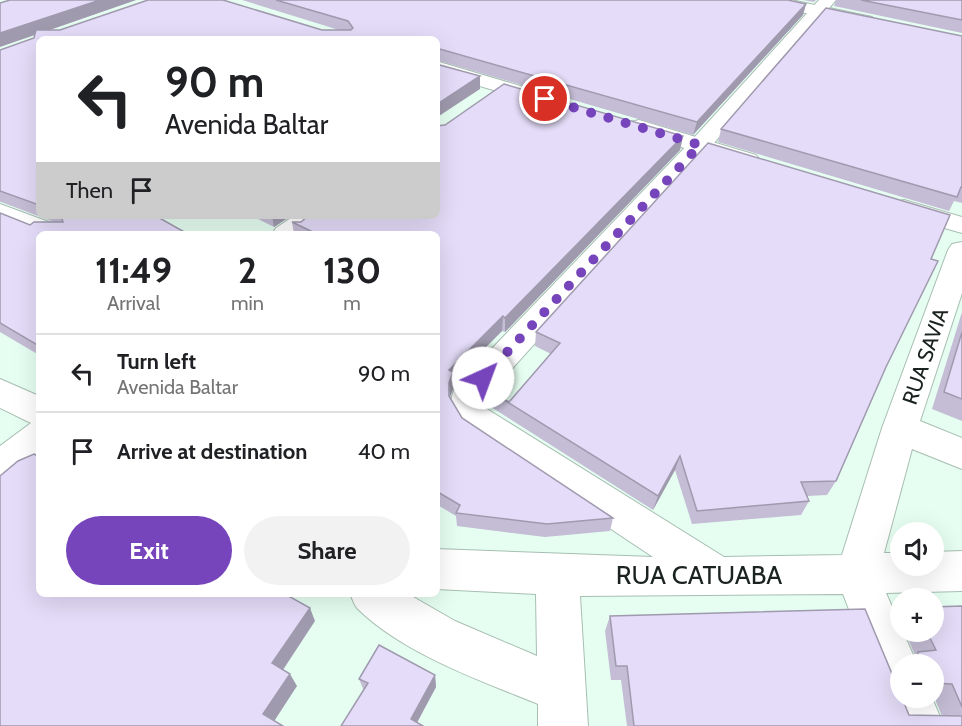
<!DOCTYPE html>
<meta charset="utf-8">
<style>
body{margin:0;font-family:Cabin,sans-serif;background:#f2f2f2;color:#202124;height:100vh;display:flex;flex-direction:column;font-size:22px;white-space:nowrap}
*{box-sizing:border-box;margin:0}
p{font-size:20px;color:#757577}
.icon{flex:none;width:33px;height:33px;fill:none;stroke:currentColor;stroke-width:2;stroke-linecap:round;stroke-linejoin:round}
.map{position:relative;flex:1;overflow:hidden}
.details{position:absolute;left:36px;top:231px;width:404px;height:366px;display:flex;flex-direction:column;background:#fff;border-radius:9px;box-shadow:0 6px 24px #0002}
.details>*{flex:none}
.guide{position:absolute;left:36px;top:36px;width:404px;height:183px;border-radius:9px;box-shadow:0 6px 24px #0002;background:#fff;color:#202124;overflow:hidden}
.tools{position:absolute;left:890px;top:522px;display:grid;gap:12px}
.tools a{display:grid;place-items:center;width:54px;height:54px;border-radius:50%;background:#fff;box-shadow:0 6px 24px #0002;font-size:30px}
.pin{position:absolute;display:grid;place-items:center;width:51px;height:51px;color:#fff;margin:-26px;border:3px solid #fff;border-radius:50%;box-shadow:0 2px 6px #0007}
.me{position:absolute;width:66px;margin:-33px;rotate:43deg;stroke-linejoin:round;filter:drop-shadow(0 0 4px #0008)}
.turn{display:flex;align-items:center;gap:21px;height:126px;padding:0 30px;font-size:27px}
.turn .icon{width:78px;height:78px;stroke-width:2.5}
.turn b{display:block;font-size:42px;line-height:51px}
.then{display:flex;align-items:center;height:57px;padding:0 30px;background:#0003;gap:12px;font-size:22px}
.eta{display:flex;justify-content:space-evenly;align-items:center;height:102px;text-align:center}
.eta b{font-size:36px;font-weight:700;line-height:42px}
.button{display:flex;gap:12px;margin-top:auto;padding:12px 30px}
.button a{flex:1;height:69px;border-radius:36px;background:#7644bb;color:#fff;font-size:24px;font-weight:700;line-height:69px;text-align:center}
.button a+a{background:#f2f2f2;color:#202124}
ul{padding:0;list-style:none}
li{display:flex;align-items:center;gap:18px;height:78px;padding:0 30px;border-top:2px solid #e0e0e0}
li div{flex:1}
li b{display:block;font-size:22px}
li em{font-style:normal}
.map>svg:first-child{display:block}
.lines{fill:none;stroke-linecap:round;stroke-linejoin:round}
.minor-casing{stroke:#a7beb2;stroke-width:2}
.tertiary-casing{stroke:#a7beb2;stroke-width:2}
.minor{fill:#fff;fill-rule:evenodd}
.tertiary{fill:#fff;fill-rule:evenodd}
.wall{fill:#c4bdd5}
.shaded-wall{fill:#a09aae}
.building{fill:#e4dcf8;stroke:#a09aae;stroke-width:1.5}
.route{stroke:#7644bb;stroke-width:10;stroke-dasharray:0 18}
.labels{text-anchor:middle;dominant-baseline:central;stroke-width:6;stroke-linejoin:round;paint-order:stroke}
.street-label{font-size:21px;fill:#1b231f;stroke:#fff}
.near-street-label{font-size:26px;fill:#1b231f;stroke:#fff}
</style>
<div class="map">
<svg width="962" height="726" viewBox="0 0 962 726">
<rect width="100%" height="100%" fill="#e6fef2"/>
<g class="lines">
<defs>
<g id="minor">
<path d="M819,0H836L708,150L485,399L486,408L490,411L724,557L842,555L882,428L948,250L952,244L962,242V293L920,421L962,438V469L912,449L884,553H900V566H933V552L962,551V591L886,593L900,625V632H903L917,664H900V698H932L944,726H894L843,594L580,596L588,726H538V704C481,681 403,653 359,610C354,606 353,599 350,594H408L455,621L537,656L536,594L436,589V549L653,557L464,431C452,417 447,402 456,386L692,140Z"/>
<polygon points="0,204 65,228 69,234 39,234 39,237 0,221"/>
<polygon points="294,216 324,216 303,234 272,234 276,228"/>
<polygon points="0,379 39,396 39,456 13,479 0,484 0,446 31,423 0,408"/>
</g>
<g id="tertiary">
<polygon points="760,0 791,0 872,17 875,21 872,25 866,26 768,5"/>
<polygon points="436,61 551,95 555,99 551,103 544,105 436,73"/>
<polygon points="639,120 756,155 760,160 756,165 748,167 631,132 628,127 631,122"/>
<polygon points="904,200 962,217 962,233 895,214 891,208 895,202"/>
</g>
</defs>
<!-- minor casing -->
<use href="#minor" class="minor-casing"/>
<!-- tertiary casing -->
<use href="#tertiary" class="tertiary-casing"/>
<!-- minor -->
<use href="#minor" class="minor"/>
<!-- tertiary -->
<use href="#tertiary" class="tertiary"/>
</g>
<!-- wall -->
<g class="wall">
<polygon points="10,0 136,0 50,30 339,30 242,0 788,0 806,4 803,15 693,135 436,60 436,39 39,39 39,216 156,216 39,234 39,355 0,332 0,213 30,225 54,222 1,202 0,202 0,50 34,38 35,35"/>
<polygon points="803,0 816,0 814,2"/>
<polygon points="836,0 962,0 962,33 834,6"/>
<polygon points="962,36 962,203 954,201 949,211 718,142 721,129"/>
<polygon points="683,136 680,150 505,332 502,331 453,380 454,386 450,397 462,418 613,518 610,531 545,537 457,526 456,516 436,504 436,234 294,234 292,222 301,222"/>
<polygon points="252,216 291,216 274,227"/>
<polygon points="962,312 962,421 932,409"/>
<polygon points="536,332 886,367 836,481 827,495 807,496 809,501 801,515 692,524 675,470 653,510 488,405 488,390 509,402 551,354 535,346"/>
<polygon points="962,606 962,726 627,726 621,680 611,680 605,631 610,616 909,715 942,716 934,697 933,697 933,664 904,664 915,655 905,632 933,632"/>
<polygon points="435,675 436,687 417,723 364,691 359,679"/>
</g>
<!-- shaded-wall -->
<g class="shaded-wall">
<polygon points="100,0 136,0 0,47 0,33"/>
<polygon points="806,4 803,15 693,135 697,122"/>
<polygon points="480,76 480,89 436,118 436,105"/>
<polygon points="683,136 680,150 505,332 505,318"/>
<polygon points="272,216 291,216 274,227"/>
<polygon points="503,316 502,331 453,380 454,386 450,397 449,370"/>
<polygon points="680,456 675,470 653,510 658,496"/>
<polygon points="310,608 315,621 279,676 272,663"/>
<polygon points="290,674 297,686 271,726 263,714"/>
<polygon points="435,675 436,687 415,726 411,719"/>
</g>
<!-- building -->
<g class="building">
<polygon points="10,0 100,0 0,33 0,3"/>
<polygon points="148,0 223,0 322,30 351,30 353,28 348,21 276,0 788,0 806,4 697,122 436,48 436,39 39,39 39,205 0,191 0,50 34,38 36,30 60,30"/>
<polygon points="861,0 962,0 962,20"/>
<polygon points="826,8 962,36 962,187 961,187 957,197 721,129"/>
<polygon points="436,64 480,76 436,105"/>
<polygon points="504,84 683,136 505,318 503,316 449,370 453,372 449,383 449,396 462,418 613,518 547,524 456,513 460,505 436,491 436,234 317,234 292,222 301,222 308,216 436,216 436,126 445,125"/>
<polygon points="708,143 950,215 931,259 938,261 886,367 836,481 801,482 809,501 697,511 680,456 658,496 488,390 509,402 560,343 536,332"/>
<polygon points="0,213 30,225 34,222 63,222 61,216 156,216 188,234 39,234 39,346 0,323"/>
<polygon points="962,332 962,399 944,392"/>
<polygon points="34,454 39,457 39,594 285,594 310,608 272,663 290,674 263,714 283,726 0,726 0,476 18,461"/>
<polygon points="962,606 962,707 952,684 933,683 933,664 918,664 918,652 936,650 927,632 933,632 933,607"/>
<polygon points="865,609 900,693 900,698 902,698 909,715 962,716 962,726 634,726 627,666 616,666 610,616"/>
<polygon points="379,645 435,675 411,719 423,726 341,726 368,683 359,679"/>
</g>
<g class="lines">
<!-- route -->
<polyline class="route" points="483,378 700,145 545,99"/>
</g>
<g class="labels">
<!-- street labels -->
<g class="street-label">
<text transform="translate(925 356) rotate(-71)">RUA SAVIA</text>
</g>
<!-- near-street labels -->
<g class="near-street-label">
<text x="699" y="575">RUA CATUABA</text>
</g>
</g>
</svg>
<div class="tools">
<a><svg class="icon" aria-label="sound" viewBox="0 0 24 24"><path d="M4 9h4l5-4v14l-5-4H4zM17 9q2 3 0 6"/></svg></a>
<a>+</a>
<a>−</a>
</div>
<div class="pin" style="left:545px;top:99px;background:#d93025"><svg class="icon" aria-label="arrive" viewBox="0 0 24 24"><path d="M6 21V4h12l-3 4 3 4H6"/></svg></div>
<svg class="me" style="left:483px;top:378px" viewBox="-20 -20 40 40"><circle r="19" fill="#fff"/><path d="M0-13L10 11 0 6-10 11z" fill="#7644bb"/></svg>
<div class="guide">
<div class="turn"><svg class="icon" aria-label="left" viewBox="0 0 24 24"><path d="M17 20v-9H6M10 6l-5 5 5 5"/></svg><div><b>90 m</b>Avenida Baltar</div></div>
<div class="then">Then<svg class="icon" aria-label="arrive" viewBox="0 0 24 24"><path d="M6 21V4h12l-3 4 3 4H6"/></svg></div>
</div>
<section class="details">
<div class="eta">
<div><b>11:49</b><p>Arrival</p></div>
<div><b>2</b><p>min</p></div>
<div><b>130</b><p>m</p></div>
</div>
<ul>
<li><svg class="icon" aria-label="left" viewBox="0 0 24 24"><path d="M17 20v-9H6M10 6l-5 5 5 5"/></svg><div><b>Turn left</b><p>Avenida Baltar</p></div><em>90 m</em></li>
<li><svg class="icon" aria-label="arrive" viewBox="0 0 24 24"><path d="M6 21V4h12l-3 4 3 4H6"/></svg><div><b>Arrive at destination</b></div><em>40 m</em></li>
</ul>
<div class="button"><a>Exit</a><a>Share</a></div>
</section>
</div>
